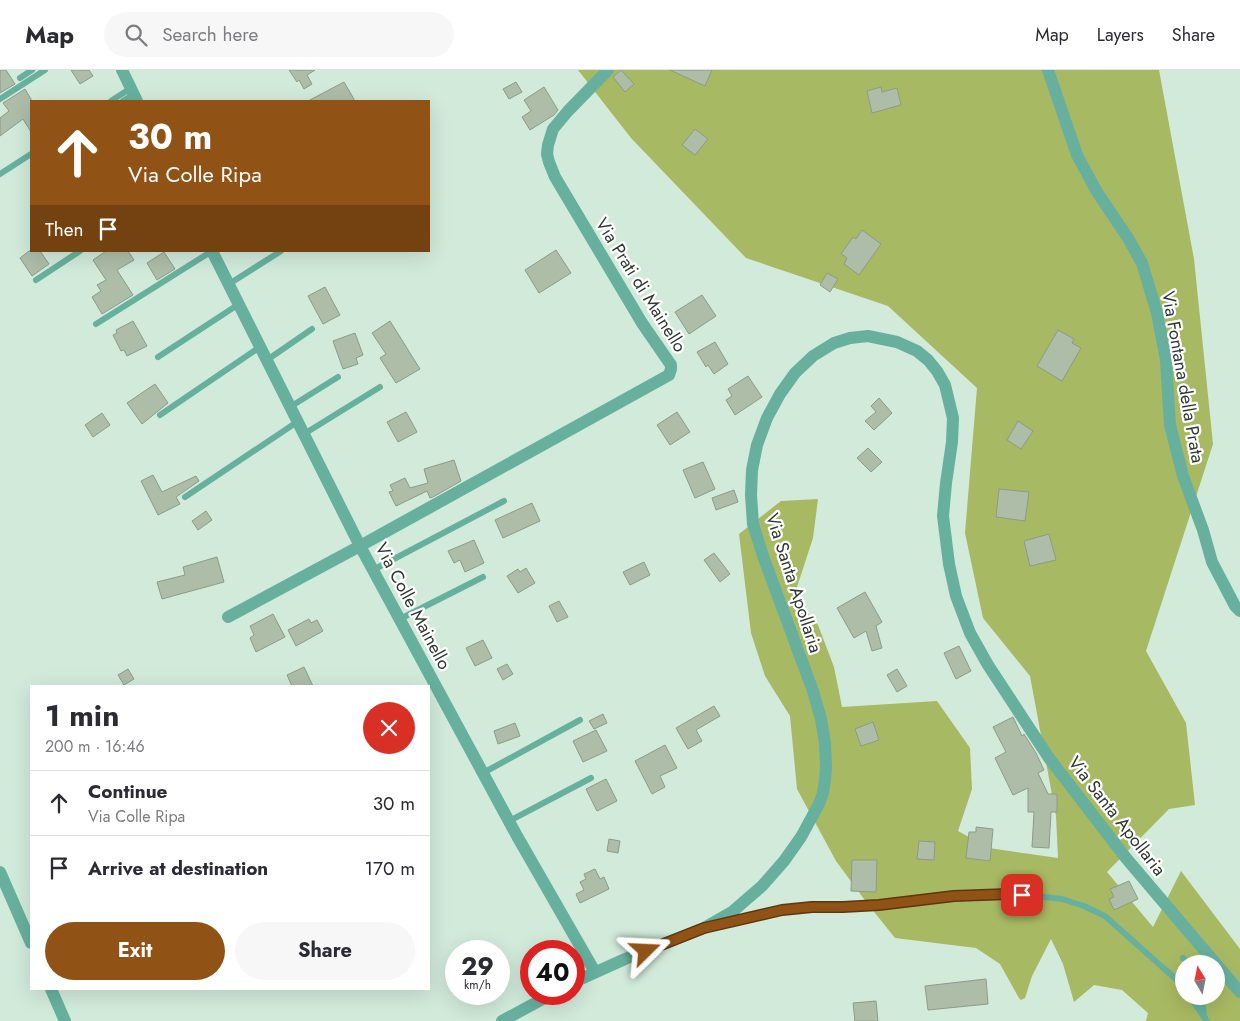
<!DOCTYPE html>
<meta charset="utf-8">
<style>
body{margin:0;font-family:Jost,sans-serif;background:#f7f7f7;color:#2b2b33;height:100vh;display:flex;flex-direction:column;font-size:19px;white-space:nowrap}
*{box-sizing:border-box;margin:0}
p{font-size:16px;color:#7c7c81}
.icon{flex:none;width:28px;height:28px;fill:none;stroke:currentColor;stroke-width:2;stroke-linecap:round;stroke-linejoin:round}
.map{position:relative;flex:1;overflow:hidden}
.details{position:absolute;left:30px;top:615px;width:400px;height:305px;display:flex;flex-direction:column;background:#fff;border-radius:0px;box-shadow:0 5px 20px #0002}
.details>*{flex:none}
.hud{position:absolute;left:30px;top:30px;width:400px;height:152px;border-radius:0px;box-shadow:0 5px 20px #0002;background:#905315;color:#fff;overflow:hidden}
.needle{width:32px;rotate:350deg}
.controls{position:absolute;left:1175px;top:885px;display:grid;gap:10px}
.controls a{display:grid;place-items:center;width:50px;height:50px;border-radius:50%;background:#fff;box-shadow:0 5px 20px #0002;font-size:25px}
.speed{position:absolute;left:445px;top:870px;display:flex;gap:10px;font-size:25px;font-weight:700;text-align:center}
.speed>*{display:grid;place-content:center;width:65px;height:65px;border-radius:50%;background:#fff;box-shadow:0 5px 20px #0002;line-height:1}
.speed small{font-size:12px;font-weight:400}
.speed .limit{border:8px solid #d22;background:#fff;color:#111}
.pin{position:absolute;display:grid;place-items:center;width:42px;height:42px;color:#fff;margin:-21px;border-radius:10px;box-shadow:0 2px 8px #0006}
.me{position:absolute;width:55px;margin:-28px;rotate:69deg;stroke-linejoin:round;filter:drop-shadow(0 0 4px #0008)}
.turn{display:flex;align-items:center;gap:18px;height:105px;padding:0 15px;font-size:22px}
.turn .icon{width:65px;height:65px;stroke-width:2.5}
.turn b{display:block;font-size:35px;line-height:42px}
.then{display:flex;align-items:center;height:48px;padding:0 15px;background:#0003;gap:10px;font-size:19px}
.round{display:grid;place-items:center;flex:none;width:52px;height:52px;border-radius:26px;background:#f7f7f7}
.head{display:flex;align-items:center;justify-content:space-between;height:85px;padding:0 15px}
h1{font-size:30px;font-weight:700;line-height:38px}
.action{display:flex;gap:10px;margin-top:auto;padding:10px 15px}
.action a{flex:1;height:58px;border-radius:30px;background:#905315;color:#fff;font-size:20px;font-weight:700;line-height:58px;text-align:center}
.action a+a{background:#f7f7f7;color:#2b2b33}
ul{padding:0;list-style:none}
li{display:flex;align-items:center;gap:15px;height:65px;padding:0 15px;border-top:1px solid #e1e1e2}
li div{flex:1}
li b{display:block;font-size:19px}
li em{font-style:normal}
header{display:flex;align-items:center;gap:30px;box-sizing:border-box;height:70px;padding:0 25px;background:#fff;border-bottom:1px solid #e1e1e2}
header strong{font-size:24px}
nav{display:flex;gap:28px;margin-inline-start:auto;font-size:18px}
.search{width:350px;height:45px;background:#f7f7f7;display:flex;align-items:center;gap:12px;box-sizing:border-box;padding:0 18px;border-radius:28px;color:#7c7c81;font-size:19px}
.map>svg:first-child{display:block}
.forest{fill:#a8b963;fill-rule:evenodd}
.building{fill:#adbda8;stroke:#8c9c87}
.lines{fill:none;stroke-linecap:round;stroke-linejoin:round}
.service{stroke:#67b09e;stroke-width:6}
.minor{stroke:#67b09e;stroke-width:12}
.tertiary{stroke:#67b09e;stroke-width:12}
.route-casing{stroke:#5e360e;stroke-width:12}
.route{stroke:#905315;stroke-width:9}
.labels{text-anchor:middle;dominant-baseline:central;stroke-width:4.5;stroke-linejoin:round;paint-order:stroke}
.street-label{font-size:18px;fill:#2f3933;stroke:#fff}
</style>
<header>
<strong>Map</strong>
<div class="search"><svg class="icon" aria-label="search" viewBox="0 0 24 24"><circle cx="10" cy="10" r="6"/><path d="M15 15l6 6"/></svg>Search here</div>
<nav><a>Map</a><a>Layers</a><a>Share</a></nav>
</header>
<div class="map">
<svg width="1240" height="951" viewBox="0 0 1240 951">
<rect width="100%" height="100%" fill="#d1eada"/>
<!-- forest -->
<path class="forest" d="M578,0H1159L1194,189L1213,374L1146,581L1186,653L1195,735L1169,739L1107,802L1153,857L1181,801L1240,879V951H1146L1148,943L1122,920L1094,915L1074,932L1063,894L1051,869L1032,906L1025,928L1021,930L1019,928L1000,894L976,878L895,868L867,833L836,791L797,719L790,646L765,606L751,563L739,464L781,431L818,429L813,468L794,526L818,555L834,597L842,637L937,631L970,678L972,719L958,761L989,778L1058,788L1056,746L1030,606L983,548L965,463L977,318L888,236L746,188L631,68ZM1184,894H1216V926H1184Z"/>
<!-- building -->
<g class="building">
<polygon points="0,0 6,0 15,14 0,23"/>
<polygon points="71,0 89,0 93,6 80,14"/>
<polygon points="289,0 315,0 307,5 312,14 304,19 299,10 297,12"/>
<polygon points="621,0 634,14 625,22 613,7"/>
<polygon points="670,0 712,0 705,16"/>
<polygon points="344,12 355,31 308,31"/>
<polygon points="516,12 522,22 509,29 503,19"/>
<polygon points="544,17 558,40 554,45 530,60 522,47 531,41 524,30"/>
<polygon points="881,17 882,22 897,18 901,35 872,43 867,21"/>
<polygon points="25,19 31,29 31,62 23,49 0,66 0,48 9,41 3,33"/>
<polygon points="695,59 708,69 695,85 682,75"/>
<polygon points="862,160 881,174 859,205 844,194 847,188 841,184 853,167 856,169"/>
<polygon points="556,180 571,203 539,223 525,200"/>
<polygon points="29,181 40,181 49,194 32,206 20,188"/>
<polygon points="106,181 128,181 134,190 117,200 133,225 102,244 92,227 101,221 97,215 106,210 93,190"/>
<polygon points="164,182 175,199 157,210 147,193"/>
<polygon points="827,203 838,209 830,222 820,215"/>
<polygon points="325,217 340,245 323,254 308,226"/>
<polygon points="702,225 716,246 689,264 675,242"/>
<polygon points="133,251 147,276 127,286 124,280 121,281 113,265 117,263 116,260"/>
<polygon points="390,251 420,299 396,313 380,288 386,284 372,263"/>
<polygon points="1058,260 1074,269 1072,273 1081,278 1062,311 1037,296"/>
<polygon points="355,263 363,285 356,288 358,294 343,299 333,271"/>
<polygon points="715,272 728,294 714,304 708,295 706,297 697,282"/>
<polygon points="748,306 762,327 735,345 726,330 732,326 728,319"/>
<polygon points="155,314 168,333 142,354 127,333"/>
<polygon points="879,328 892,343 874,360 865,351 876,342 871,336"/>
<polygon points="406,342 417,362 398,372 387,352"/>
<polygon points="677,342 690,362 670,375 657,355"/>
<polygon points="102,343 110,355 93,367 85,355"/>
<polygon points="1018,351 1033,361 1021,379 1007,370"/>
<polygon points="868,378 882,392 871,402 857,388"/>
<polygon points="454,390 461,411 433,427 430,428 427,421 396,436 389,422 393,421 390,415 405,408 410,418 428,413 424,399"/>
<polygon points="703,392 715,419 695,428 683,400"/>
<polygon points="153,405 162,422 196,406 199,411 176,427 180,434 158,445 141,411"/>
<polygon points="999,419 1029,422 1025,451 996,447"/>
<polygon points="734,420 738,432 716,440 712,428"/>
<polygon points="532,433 540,451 503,468 495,450"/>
<polygon points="206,441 212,450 198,460 192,451"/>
<polygon points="1049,464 1056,490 1030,496 1024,471"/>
<polygon points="474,470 484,493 465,502 460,490 454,493 448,481"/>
<polygon points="714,483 730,504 720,512 704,490"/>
<polygon points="217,487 224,512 162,529 157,512 185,505 183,497"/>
<polygon points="644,492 650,505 630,515 623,502"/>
<polygon points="526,498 535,513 518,523 507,506 518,499 520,502"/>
<polygon points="865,522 882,552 876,556 882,578 872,581 866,561 854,568 837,538"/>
<polygon points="559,531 568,547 557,552 549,536"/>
<polygon points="273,544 285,567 256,582 250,568 254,565 250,556"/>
<polygon points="309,549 311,553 317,550 323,561 296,576 288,560"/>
<polygon points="483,570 492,588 475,596 466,578"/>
<polygon points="959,576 971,601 956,609 944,583"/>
<polygon points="507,594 513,604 503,610 497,599"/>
<polygon points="304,597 313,616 292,616 287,605"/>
<polygon points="128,599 134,609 124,615 118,605"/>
<polygon points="897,599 907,616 897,622 887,605"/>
<polygon points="714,636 720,646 696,660 702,671 688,679 676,658"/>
<polygon points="603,644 607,653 594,659 589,651"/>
<polygon points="1013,647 1022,666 1024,664 1036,683 1044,700 1038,703 1048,724 1057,724 1057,742 1051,742 1049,778 1032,777 1034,742 1028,742 1028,718 1013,725 995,688 1006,682 993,657"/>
<polygon points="873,652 879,670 861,676 855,659"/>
<polygon points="515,653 520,666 498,674 494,661"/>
<polygon points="596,660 607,681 583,692 573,671"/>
<polygon points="665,675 677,698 660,706 665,717 652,724 635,691"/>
<polygon points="606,709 617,731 597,741 586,719"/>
<polygon points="976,757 993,759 990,791 966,788 969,762 976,762"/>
<polygon points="609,769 620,771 618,783 607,781"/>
<polygon points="919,771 935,772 934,790 917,789"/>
<polygon points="852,790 877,790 876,822 851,821"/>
<polygon points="595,799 600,809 604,807 609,819 580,833 576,824 584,820 580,812 586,809 584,804"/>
<polygon points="1129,811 1138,829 1114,840 1109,829 1114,827 1110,819"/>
<polygon points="986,909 988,934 928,940 925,916"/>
<polygon points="876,931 878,951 855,951 853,933"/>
</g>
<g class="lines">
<!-- service -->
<g class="service">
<polyline points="20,8 32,0"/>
<polyline points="0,29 45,0"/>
<polyline points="111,31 131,18"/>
<polyline points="123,31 134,24"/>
<polyline points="0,104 31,84"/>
<polyline points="36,210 80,181"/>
<polyline points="229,214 281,181"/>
<polyline points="96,254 212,181"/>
<polyline points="158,287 239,234"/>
<polyline points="267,290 312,259"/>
<polyline points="290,337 338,307"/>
<polyline points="160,345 260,277"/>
<polyline points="304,364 380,317"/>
<polyline points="185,427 297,352"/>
<polyline points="373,500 504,431"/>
<polyline points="400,549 483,507"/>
<polyline points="483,703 580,650"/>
<polyline points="509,751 591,708"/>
<polyline points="718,855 782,840 812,837 864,836 953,826 1009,824 1035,826 1062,829 1084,836 1105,846 1178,911 1184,919"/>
<polyline points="1183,888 1190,894"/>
<polyline points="1189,926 1207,951"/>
<polyline points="1202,926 1204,947"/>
</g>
<!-- minor -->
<g class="minor">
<polyline points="122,0 137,31"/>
<polyline points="1048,0 1077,85 1097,122 1128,168 1142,193 1157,243 1166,290 1170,355 1183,406 1203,460 1212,492 1235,536 1240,541"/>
<polyline points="212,181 360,476 517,766 595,902"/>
<polyline points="228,547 360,476 669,305 671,299 671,295 642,253 555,107 549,92 547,84 548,75 553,59 568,41 608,0"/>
<polyline points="0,802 31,873"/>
<polyline points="51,919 65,951"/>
</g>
<!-- tertiary -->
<g class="tertiary">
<polyline points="1216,894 1240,922"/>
<polyline points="574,912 625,889 704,858 732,842 762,816 784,791 801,767 819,734 823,723 825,710 826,697 825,673 821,649 813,621 763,486 753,454 751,425 752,400 757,375 767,348 780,324 795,303 813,286 834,273 850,268 868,266 897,272 917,281 928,290 937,301 945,315 953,348 952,372 946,413 943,446 949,494 956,526 970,563 988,595 1049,688 1126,788 1216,894"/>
<polyline points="502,951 552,924"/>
</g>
</g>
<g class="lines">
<defs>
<polyline id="route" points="646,881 704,858 782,840 812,837 843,837 879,835 954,826 1009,824 1022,825"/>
</defs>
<!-- route casing -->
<use href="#route" class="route-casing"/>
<!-- route -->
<use href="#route" class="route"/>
</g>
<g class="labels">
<!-- street labels -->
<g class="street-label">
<text transform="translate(641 215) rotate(58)">Via Prati di Mainello</text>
<text transform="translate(1183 307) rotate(80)">Via Fontana della Prata</text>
<text transform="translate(794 513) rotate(72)">Via Santa Apollaria</text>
<text transform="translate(413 536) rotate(62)">Via Colle Mainello</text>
<text transform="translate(1117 746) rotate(52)">Via Santa Apollaria</text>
</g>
</g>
</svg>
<div class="controls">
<a><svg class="needle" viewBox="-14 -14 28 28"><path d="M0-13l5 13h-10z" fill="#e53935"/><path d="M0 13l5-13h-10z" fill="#7c7c81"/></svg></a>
</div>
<div class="speed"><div>29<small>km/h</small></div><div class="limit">40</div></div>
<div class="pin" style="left:1022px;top:825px;background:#d93025"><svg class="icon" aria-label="arrive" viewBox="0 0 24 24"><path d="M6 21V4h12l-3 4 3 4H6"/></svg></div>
<svg class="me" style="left:646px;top:881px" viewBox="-20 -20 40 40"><path d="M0-17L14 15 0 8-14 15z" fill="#905315" stroke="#fff" stroke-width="4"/></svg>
<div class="hud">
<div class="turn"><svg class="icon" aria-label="ahead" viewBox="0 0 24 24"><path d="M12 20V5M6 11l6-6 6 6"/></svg><div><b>30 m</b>Via Colle Ripa</div></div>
<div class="then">Then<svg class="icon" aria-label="arrive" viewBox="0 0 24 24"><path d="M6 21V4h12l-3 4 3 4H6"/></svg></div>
</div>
<section class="details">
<div class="head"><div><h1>1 min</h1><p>200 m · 16:46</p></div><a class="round" style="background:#d93025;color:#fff"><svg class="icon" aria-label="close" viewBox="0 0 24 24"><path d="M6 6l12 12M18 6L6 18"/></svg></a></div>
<ul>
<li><svg class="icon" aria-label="ahead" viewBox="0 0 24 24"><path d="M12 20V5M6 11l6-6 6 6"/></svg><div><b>Continue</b><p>Via Colle Ripa</p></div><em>30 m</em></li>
<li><svg class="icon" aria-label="arrive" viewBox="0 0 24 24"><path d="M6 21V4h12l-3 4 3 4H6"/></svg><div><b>Arrive at destination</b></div><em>170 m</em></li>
</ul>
<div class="action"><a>Exit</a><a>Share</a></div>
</section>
</div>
